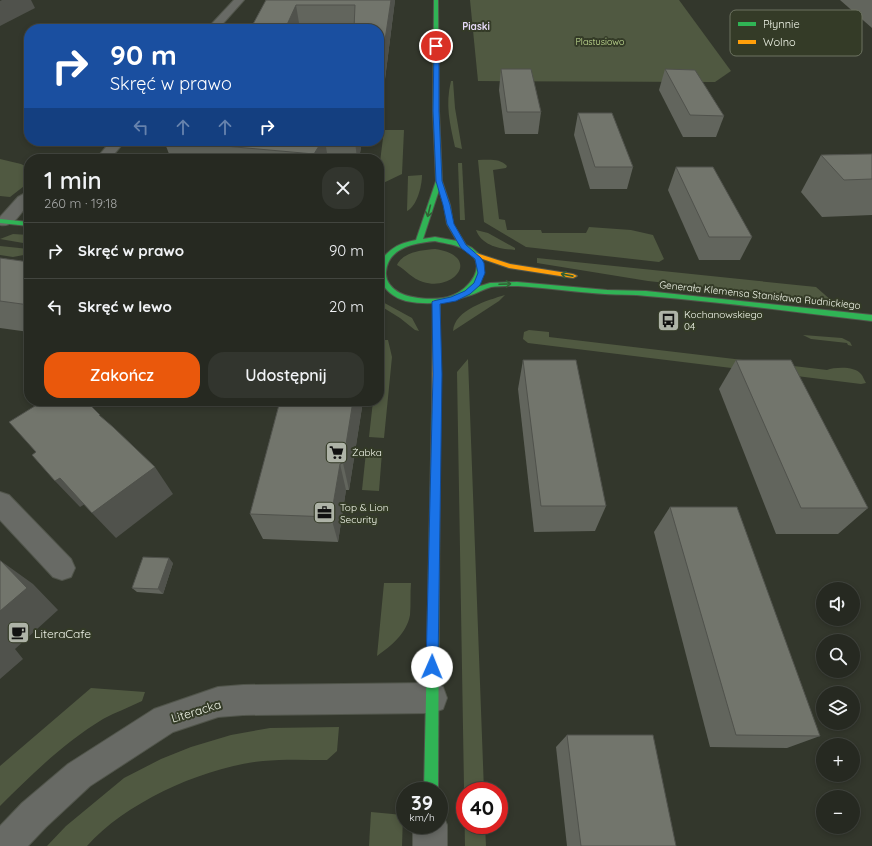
<!DOCTYPE html>
<html lang="pl">
<meta charset="utf-8">
<style>
body{margin:0;font-family:Quicksand,sans-serif;background:#32352e;color:#f1f3f6;height:100vh;display:flex;flex-direction:column;font-size:15px;white-space:nowrap}
*{box-sizing:border-box;margin:0}
p{font-size:13px;color:#a4a6a5}
.icon{flex:none;width:22px;height:22px;fill:none;stroke:currentColor;stroke-width:2;stroke-linecap:round;stroke-linejoin:round}
.map{position:relative;flex:1;overflow:hidden}
.drawer{position:absolute;left:24px;top:154px;width:360px;height:252px;display:flex;flex-direction:column;background:#262921;border-radius:16px;box-shadow:0 2px 6px #0003,0 0 0 1px #42453f}
.drawer>*{flex:none}
.guide{position:absolute;left:24px;top:24px;width:360px;height:122px;border-radius:16px;box-shadow:0 2px 6px #0003,0 0 0 1px #42453f;background:#1a4fa0;color:#fff;overflow:hidden}
.controls{position:absolute;left:816px;top:582px;display:grid;gap:8px}
.controls a{display:grid;place-items:center;width:44px;height:44px;border-radius:50%;background:#262921;box-shadow:0 2px 6px #0003,0 0 0 1px #42453f;font-size:20px}
.speed{position:absolute;left:396px;top:782px;display:flex;gap:8px;font-size:20px;font-weight:700;text-align:center}
.speed>*{display:grid;place-content:center;width:52px;height:52px;border-radius:50%;background:#262921;box-shadow:0 2px 6px #0003,0 0 0 1px #42453f;line-height:1}
.speed small{font-size:10px;font-weight:400}
.speed .limit{border:6px solid #d22;background:#fff;color:#111}
.pin{position:absolute;display:grid;place-items:center;width:34px;height:34px;color:#fff;margin:-17px;border:2px solid #fff;border-radius:50%;box-shadow:0 1px 4px #0007}
.me{position:absolute;width:44px;margin:-22px;rotate:1deg;stroke-linejoin:round;filter:drop-shadow(0 0 3px #0008)}
.turn{display:flex;align-items:center;gap:14px;height:84px;padding:0 20px;font-size:18px}
.turn .icon{width:52px;height:52px;stroke-width:2.5}
.turn b{display:block;font-size:28px;line-height:34px}
.lanes{display:flex;align-items:center;height:38px;padding:0 20px;background:#0003;justify-content:center;gap:20px;direction:ltr}
.lanes .off{opacity:.35}
.round{display:grid;place-items:center;flex:none;width:42px;height:42px;border-radius:16px;background:#32352e}
.overview{display:flex;align-items:center;justify-content:space-between;height:68px;padding:0 20px}
h1{font-size:24px;font-weight:600;line-height:30px}
.button{display:flex;gap:8px;margin-top:auto;padding:8px 20px}
.button a{flex:1;height:46px;border-radius:16px;background:#ea580c;color:#fff;font-size:16px;font-weight:600;line-height:46px;text-align:center}
.button a+a{background:#32352e;color:#f1f3f6}
ul{padding:0;list-style:none}
li{display:flex;align-items:center;gap:12px;height:56px;padding:0 20px;border-top:1px solid #42453f}
li div{flex:1}
li b{display:block;font-size:15px}
li em{font-style:normal}
.map>svg:first-child{display:block}
.green{fill:#505941}
.lines{fill:none;stroke-linecap:round;stroke-linejoin:round}
.street-casing{stroke:#51554b;stroke-width:2}
.fast-casing{stroke:#51554b;stroke-width:2}
.slow-casing{stroke:#51554b;stroke-width:2}
.street{fill:#686a65;fill-rule:evenodd}
.fast{fill:#30b455;fill-rule:evenodd}
.slow{fill:#ff9f0a;fill-rule:evenodd}
.wall{fill:#62655d}
.shaded-wall{fill:#50524c}
.building{fill:#72756c;stroke:#50524c}
.oneway{stroke:#335f35}
.route{fill:#1a73e8;stroke:#114b97}
.labels{text-anchor:middle;dominant-baseline:central;stroke-width:4;stroke-linejoin:round;paint-order:stroke}
.far-park-label{font-size:9px;fill:#c7e297;stroke:#343b27}
.far-quarter-label{font-size:10px;font-weight:bold;fill:#e6daf6;stroke:#343b27}
.street-label{font-size:10px;fill:#f1f6e9;stroke:#343b27}
.poi-label{font-size:10px;fill:#f1f6e9;stroke:#343b27;text-anchor:start}
.near-poi-label{font-size:12px;fill:#f1f6e9;stroke:#343b27;text-anchor:start}
.near-street-label{font-size:12px;fill:#f1f6e9;stroke:#343b27}
.key{fill:#343b27;stroke:#6d7361;stroke-width:1}
.key-label{font-size:11px;fill:#f1f6e9}
</style>
<div class="map">
<svg width="872" height="846" viewBox="0 0 872 846">
<rect width="100%" height="100%" fill="#33372c"/>
<!-- green -->
<g class="green">
<polygon points="470,0 679,0 731,71 715,82 478,81"/>
<path d="M451,81H453L455,108L462,149L455,147C450,124 445,105 451,81Z"/>
<polygon points="384,130 404,130 402,174 379,185 379,170"/>
<polygon points="0,159 21,164 29,168 28,183 10,197 0,196"/>
<path d="M478,160C488,160 500,158 507,166L506,168L493,170L499,219L505,220L507,230H541L542,233H586L589,227L631,230L653,235L664,259L659,262L526,247L484,222Z"/>
<polygon points="458,163 462,163 465,220 460,220"/>
<path d="M422,175C422,186 417,206 407,211L408,176Z"/>
<path d="M476,230L488,233L515,248V250C500,249 482,246 476,230Z"/>
<polygon points="13,234 29,235 29,244 0,239"/>
<polygon points="0,246 29,249 29,254 13,257 0,255"/>
<path d="M435,249C482,256 455,292 423,282C412,279 406,270 397,265C403,252 422,250 435,249Z"/>
<polygon points="537,258 816,287 832,301 648,281 537,263"/>
<path d="M505,295L499,301L453,331C454,310 488,300 505,295Z"/>
<polygon points="379,300 412,318 419,331 415,330 400,318 379,305"/>
<path d="M529,330L549,332V337L827,370C835,367 855,366 861,374C863,376 864,380 866,383L861,384L528,343L523,339L524,332Z"/>
<polygon points="803,335 842,338 850,342 852,346 848,345 847,343 811,339"/>
<polygon points="383,340 388,340 392,357 384,438 369,437 373,401 379,401 379,342"/>
<polygon points="468,359 484,791 465,791 465,825 485,825 486,846 465,846 457,372"/>
<polygon points="366,452 382,452 379,491 362,490"/>
<path d="M384,583H411C410,593 411,604 410,615C407,633 391,646 377,656Z"/>
<path d="M91,688L145,692L142,701C130,707 116,712 103,719C65,742 32,774 0,806V766Z"/>
<path d="M339,727L337,751L327,760C306,760 284,759 263,761C204,767 126,802 87,846H47L66,826L124,778L161,759L191,747L231,735L270,728Z"/>
<polygon points="371,812 403,815 402,846 369,846"/>
</g>
<g class="lines">
<defs>
<g id="street">
<polygon points="234,0 244,0 218,29 207,29"/>
<polygon points="111,141 125,141 110,159 96,159"/>
<path d="M29,191V203C21,212 14,228 0,225V217L18,197Z"/>
<polygon points="0,492 9,495 71,559 75,568 71,577 62,580 53,577 0,520"/>
<polygon points="432,683 443,687 447,698 443,709 432,713 243,715 218,717 173,732 90,786 46,827 28,846 0,846 0,826 22,803 68,764 154,709 218,687 243,685"/>
<polygon points="439,812 442,813 447,825 447,846 413,846 413,825 439,825"/>
</g>
<g id="fast">
<path d="M434,0H438L439,111L442,181L450,205L453,224L466,245L472,248L479,254L483,263V271L480,279L474,288L490,283L517,282L607,290L646,291L872,315V321C797,312 722,302 647,296C633,294 619,295 605,294C576,292 547,288 518,286C510,286 499,286 491,287C484,289 477,293 471,295C449,302 431,306 406,301C382,295 367,268 391,250C398,244 407,242 416,240L436,181L433,111ZM439,190L444,205L447,224L457,241L435,237L423,239ZM435,241C446,244 457,244 467,251C489,265 469,290 451,296C439,301 411,299 400,293C392,289 385,281 386,272C388,247 415,243 435,241Z"/>
<polygon points="0,219 29,222 29,226 0,223"/>
<polygon points="436,407 440,410 438,791 424,791 432,410"/>
</g>
<g id="slow">
<polygon points="473,252 510,264 573,274 577,276 573,278 509,268 471,255 471,253"/>
<polygon points="433,300 436,300 440,302 440,410 436,413 432,410"/>
</g>
</defs>
<!-- street casing -->
<use href="#street" class="street-casing"/>
<!-- fast casing -->
<use href="#fast" class="fast-casing"/>
<!-- slow casing -->
<use href="#slow" class="slow-casing"/>
<!-- street -->
<use href="#street" class="street"/>
<!-- fast -->
<use href="#fast" class="fast"/>
<!-- slow -->
<use href="#slow" class="slow"/>
</g>
<!-- wall -->
<g class="wall">
<polygon points="266,0 395,0 384,87 379,87 379,29 235,29 252,26"/>
<polygon points="840,0 872,0 872,28"/>
<polygon points="501,69 541,112 538,134 505,134 499,90"/>
<polygon points="665,69 724,116 716,137 683,137 659,90"/>
<polygon points="578,113 633,167 627,189 590,189 574,135"/>
<polygon points="164,141 362,141 359,159 171,159"/>
<polygon points="872,154 872,215 822,217 801,192 821,155"/>
<polygon points="676,167 752,237 740,260 699,260 668,190"/>
<polygon points="0,258 29,262 29,332 0,328"/>
<polygon points="523,360 606,506 595,531 534,532 518,389"/>
<polygon points="736,360 868,508 838,534 776,534 719,389"/>
<polygon points="280,401 363,401 349,490 346,490 338,542 263,539 250,514"/>
<polygon points="670,507 820,736 787,748 710,747 654,532"/>
<polygon points="173,563 163,594 137,592 132,588"/>
<polygon points="567,735 676,846 567,846 556,747"/>
</g>
<!-- shaded-wall -->
<g class="shaded-wall">
<polygon points="2,0 31,0 35,8 0,26 0,1"/>
<polygon points="391,0 395,0 384,87 382,60"/>
<polygon points="296,5 300,29 285,29"/>
<polygon points="322,141 325,141 328,159 314,159 314,154"/>
<polygon points="355,141 362,141 359,159 357,159"/>
<polygon points="353,401 363,401 349,490 343,463"/>
<polygon points="340,464 346,490 338,542 331,517"/>
<polygon points="155,467 173,494 116,538 92,513"/>
<polygon points="60,478 85,504 80,507 55,481"/>
<polygon points="169,558 173,563 163,594 158,589"/>
<polygon points="1,561 33,584 58,610 15,649 23,659 0,679 0,611"/>
</g>
<!-- building -->
<g class="building">
<polygon points="266,0 391,0 382,60 379,60 379,29 354,29 355,5 296,5 285,29 235,29 237,26 252,26"/>
<polygon points="501,69 531,69 541,112 507,112"/>
<polygon points="665,69 695,70 724,116 690,115"/>
<polygon points="578,113 612,113 633,167 595,167"/>
<polygon points="168,141 322,141 314,154"/>
<polygon points="872,154 872,179 844,180 821,155"/>
<polygon points="676,167 713,167 752,237 709,237"/>
<polygon points="0,258 29,262 29,305 0,301"/>
<polygon points="523,360 576,360 606,506 541,506"/>
<polygon points="736,360 791,360 868,508 801,508"/>
<polygon points="43,401 86,401 100,415 99,415 113,427 155,467 92,513 60,478 55,481 32,455 36,452 9,422"/>
<polygon points="280,401 353,401 343,463 340,464 331,517 250,514"/>
<polygon points="670,507 737,507 820,736 736,735"/>
<polygon points="143,557 169,558 158,589 132,588"/>
<polygon points="0,561 1,561 27,588 0,611"/>
<polygon points="567,735 653,735 676,846 581,846"/>
</g>
<!-- one-way arrows -->
<defs><path id="oneway-shaft" d="M-6 0H5M1.5-3L5.5 0L1.5 3" fill="none" stroke-width="1.6" stroke-linecap="round" stroke-linejoin="round"/></defs>
<g class="oneway">
<use href="#oneway-shaft" transform="translate(429 211) rotate(104)"/>
<use href="#oneway-shaft" transform="translate(567 275) rotate(-169)"/>
<use href="#oneway-shaft" transform="translate(505 284) rotate(-2)"/>
</g>
<!-- route -->
<polygon class="route" points="436,45 439,46 439,111 442,181 450,205 454,224 466,245 481,258 484,263 485,273 480,285 470,294 456,301 440,304 442,374 438,667 437,672 432,673 428,672 426,667 433,374 432,302 433,301 451,297 465,291 474,283 478,273 475,259 461,248 447,224 443,205 436,181 433,111 434,46"/>
<!-- icons -->
<defs>
<symbol id="bus-square" viewBox="-11 -11 22 22"><rect x="-9" y="-9" width="18" height="18" rx="4" fill="#aeb3a7" stroke="#343b27"/><path d="M-5-6H5V4H4V6H2V4H-2V6H-4V4H-5ZM-3.5-4V0h7V-4ZM-3.5 1.2v1.5H-2V1.2ZM2 1.2v1.5H3.5V1.2Z" fill="#111"/></symbol>
<symbol id="supermarket-square" viewBox="-11 -11 22 22"><rect x="-9" y="-9" width="18" height="18" rx="4" fill="#aeb3a7" stroke="#343b27"/><path d="M-6-5.5h2.5l.6 2H6L4.5 2H-2.5L-4.4-4H-6ZM-1.5 3.2a1.3 1.3 0 1 0 .1 0ZM3 3.2a1.3 1.3 0 1 0 .1 0Z" fill="#111"/></symbol>
<symbol id="office-square" viewBox="-11 -11 22 22"><rect x="-9" y="-9" width="18" height="18" rx="4" fill="#aeb3a7" stroke="#343b27"/><path d="M-6-3h4V-5.5h4V-3h4V5H-6ZM-1-4.5V-3h2v-1.5ZM-6 0V1H6V0Z" fill="#111"/></symbol>
<symbol id="cafe-square" viewBox="-11 -11 22 22"><rect x="-9" y="-9" width="18" height="18" rx="4" fill="#aeb3a7" stroke="#343b27"/><path d="M-5.5-4.5H6V0H3Q3 3.5 0 3.5H-2.5Q-5.5 3.5-5.5 0ZM3-3.2v2h1.7v-2ZM-6 4.5H4V6H-6Z" fill="#111"/></symbol>
</defs>
<g fill-rule="evenodd">
<use href="#bus-square" x="656" y="308" width="25" height="25"/>
<use href="#supermarket-square" x="324" y="440" width="25" height="25"/>
<use href="#office-square" x="312" y="500" width="25" height="25"/>
<use href="#cafe-square" x="6" y="620" width="25" height="25"/>
</g>
<g class="labels">
<!-- far-park labels -->
<g class="far-park-label">
<text x="600" y="41">Plastusiowo</text>
</g>
<!-- far-quarter labels -->
<g class="far-quarter-label">
<text x="476" y="26">Piaski</text>
</g>
<!-- street labels -->
<g class="street-label">
<text transform="translate(760 295) rotate(6)">Generała Klemensa Stanisława Rudnickiego</text>
</g>
<!-- poi labels -->
<g class="poi-label">
<text x="684" y="314">Kochanowskiego<tspan x="684" dy="12">04</tspan></text>
<text x="352" y="452">Żabka</text>
<text x="340" y="507">Top &amp; Lion<tspan x="340" dy="12">Security</tspan></text>
</g>
<!-- near-poi labels -->
<g class="near-poi-label">
<text x="34" y="633">LiteraCafe</text>
</g>
<!-- near-street labels -->
<g class="near-street-label">
<text transform="translate(196 711) rotate(-17)">Literacka</text>
</g>
</g>
<!-- legend -->
<rect x="730" y="10" width="132" height="46" rx="6" class="key"/>
<rect x="738" y="22" width="18" height="4" fill="#30b455"/>
<rect x="738" y="40" width="18" height="4" fill="#ff9f0a"/>
<g class="key-label">
<text x="763" y="28">Płynnie</text>
<text x="763" y="46">Wolno</text>
</g>
</svg>
<div class="controls">
<a><svg class="icon" aria-label="sound" viewBox="0 0 24 24"><path d="M4 9h4l5-4v14l-5-4H4zM17 9q2 3 0 6"/></svg></a>
<a><svg class="icon" aria-label="search" viewBox="0 0 24 24"><circle cx="10" cy="10" r="6"/><path d="M15 15l6 6"/></svg></a>
<a><svg class="icon" aria-label="layers" viewBox="0 0 24 24"><path d="M12 4l9 5-9 5-9-5zM3 14l9 5 9-5"/></svg></a>
<a>+</a>
<a>−</a>
</div>
<div class="speed"><div>39<small>km/h</small></div><div class="limit">40</div></div>
<div class="pin" style="left:436px;top:46px;background:#d93025"><svg class="icon" aria-label="arrive" viewBox="0 0 24 24"><path d="M6 21V4h12l-3 4 3 4H6"/></svg></div>
<svg class="me" style="left:432px;top:667px" viewBox="-20 -20 40 40"><circle r="19" fill="#fff"/><path d="M0-13L10 11 0 6-10 11z" fill="#1a73e8"/></svg>
<div class="guide">
<div class="turn"><svg class="icon" aria-label="right" viewBox="0 0 24 24"><path d="M7 20v-9h11M14 6l5 5-5 5"/></svg><div><b>90 m</b>Skręć w prawo</div></div>
<div class="lanes"><svg class="icon off" aria-label="left" viewBox="0 0 24 24"><path d="M17 20v-9H6M10 6l-5 5 5 5"/></svg><svg class="icon off" aria-label="ahead" viewBox="0 0 24 24"><path d="M12 20V5M6 11l6-6 6 6"/></svg><svg class="icon off" aria-label="ahead" viewBox="0 0 24 24"><path d="M12 20V5M6 11l6-6 6 6"/></svg><svg class="icon" aria-label="right" viewBox="0 0 24 24"><path d="M7 20v-9h11M14 6l5 5-5 5"/></svg></div>
</div>
<section class="drawer">
<div class="overview"><div><h1>1 min</h1><p>260 m · 19:18</p></div><a class="round"><svg class="icon" aria-label="close" viewBox="0 0 24 24"><path d="M6 6l12 12M18 6L6 18"/></svg></a></div>
<ul>
<li><svg class="icon" aria-label="right" viewBox="0 0 24 24"><path d="M7 20v-9h11M14 6l5 5-5 5"/></svg><div><b>Skręć w prawo</b></div><em>90 m</em></li>
<li><svg class="icon" aria-label="left" viewBox="0 0 24 24"><path d="M17 20v-9H6M10 6l-5 5 5 5"/></svg><div><b>Skręć w lewo</b></div><em>20 m</em></li>
</ul>
<div class="button"><a>Zakończ</a><a>Udostępnij</a></div>
</section>
</div>
